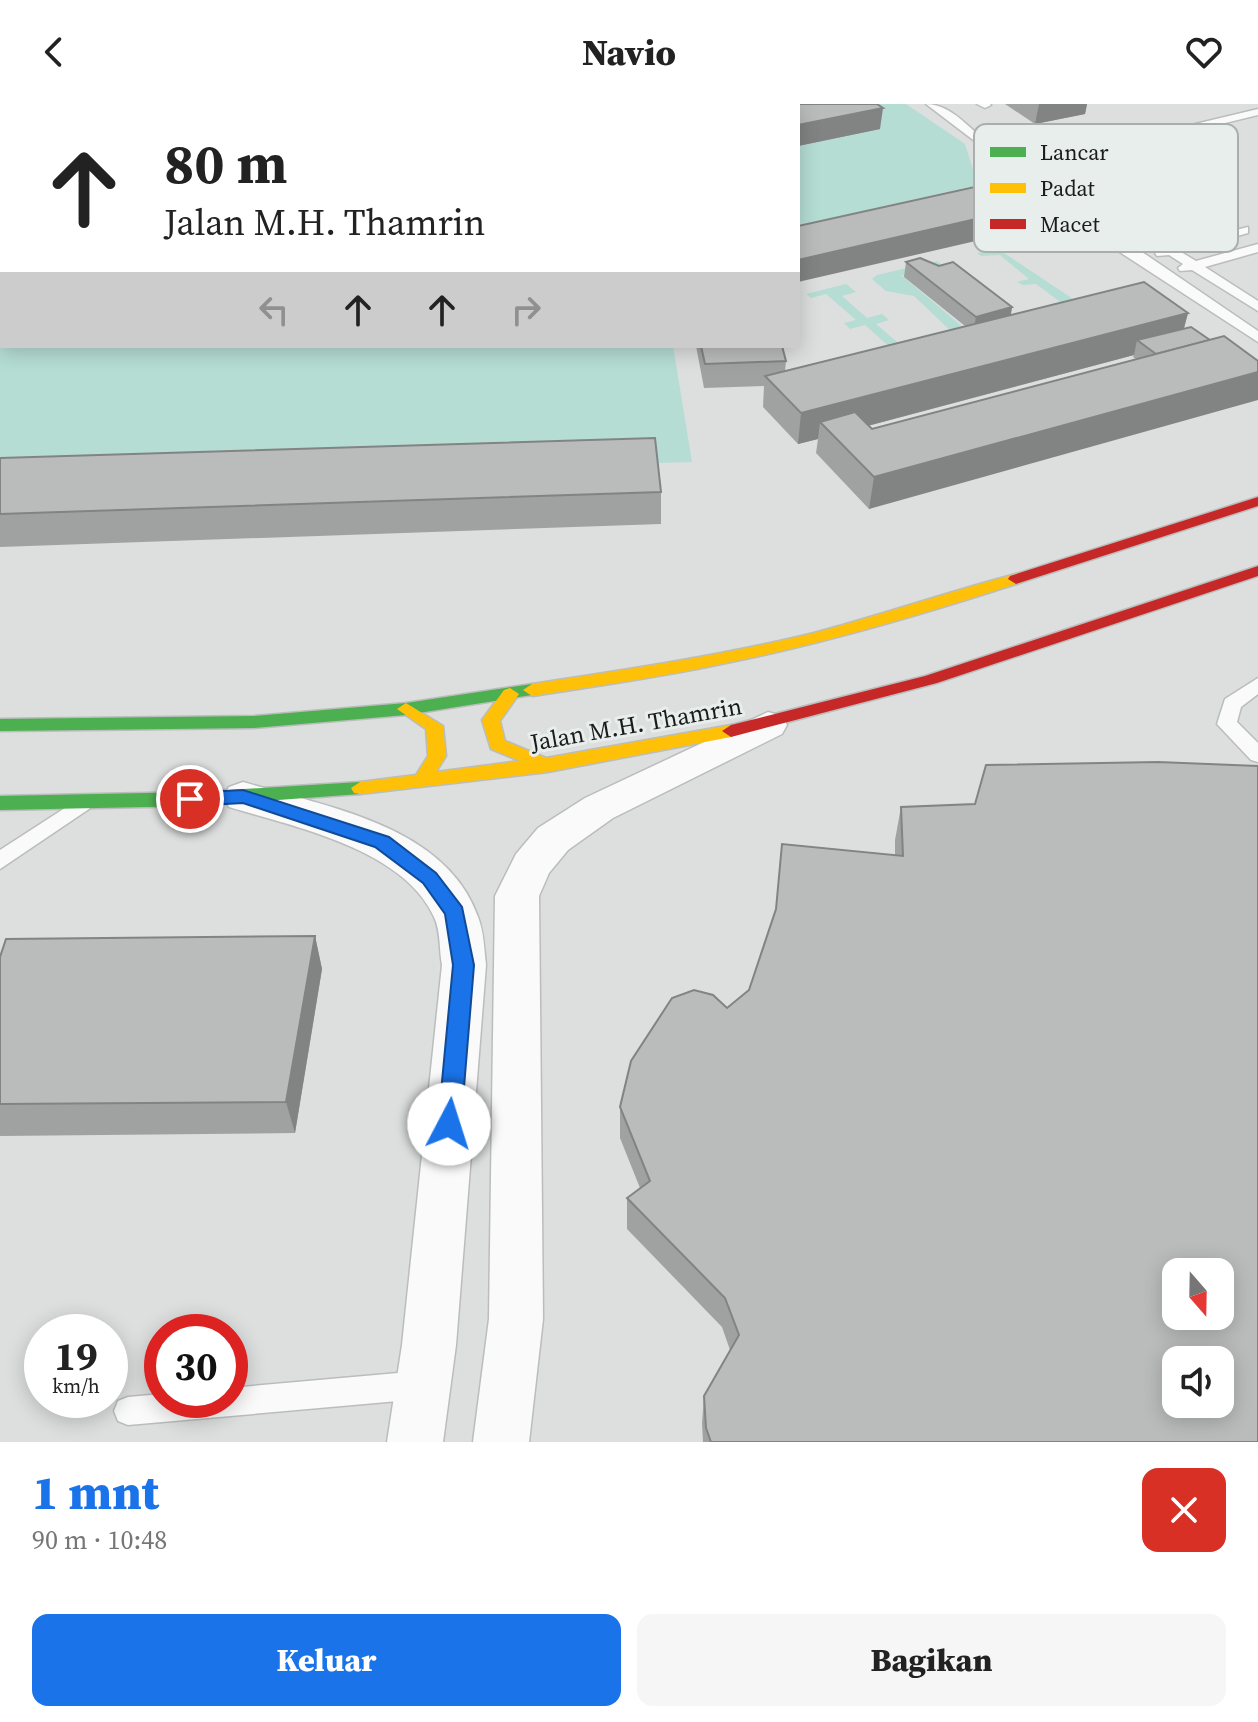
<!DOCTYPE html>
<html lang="id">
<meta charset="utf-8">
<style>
body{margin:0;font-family:"Source Serif 4",serif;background:#f6f6f6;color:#222;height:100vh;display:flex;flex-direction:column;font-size:30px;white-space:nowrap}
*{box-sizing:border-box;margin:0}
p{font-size:26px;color:#767676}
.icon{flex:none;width:44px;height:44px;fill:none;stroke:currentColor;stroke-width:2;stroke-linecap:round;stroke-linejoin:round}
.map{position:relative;height:1338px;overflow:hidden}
.details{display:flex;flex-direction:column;background:#fff;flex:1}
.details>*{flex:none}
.banner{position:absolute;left:0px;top:0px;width:800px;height:244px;box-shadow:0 4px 20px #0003;background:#fff;color:#222;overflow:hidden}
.needle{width:52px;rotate:160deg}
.controls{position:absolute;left:1162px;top:1154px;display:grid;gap:16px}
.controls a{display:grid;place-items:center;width:72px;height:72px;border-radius:16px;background:#fff;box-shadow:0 4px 20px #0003;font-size:40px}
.speed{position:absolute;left:24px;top:1210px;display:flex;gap:16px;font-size:40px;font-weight:700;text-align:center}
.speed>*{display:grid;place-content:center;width:104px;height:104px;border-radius:50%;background:#fff;box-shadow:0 4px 20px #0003;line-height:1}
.speed small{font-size:20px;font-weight:400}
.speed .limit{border:12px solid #d22;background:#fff;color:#111}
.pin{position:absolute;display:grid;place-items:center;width:68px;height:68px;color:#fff;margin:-34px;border:4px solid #fff;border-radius:50%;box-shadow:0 2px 8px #0007}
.me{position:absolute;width:88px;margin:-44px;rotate:5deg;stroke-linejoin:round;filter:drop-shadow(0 0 6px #0008)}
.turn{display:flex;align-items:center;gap:28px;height:168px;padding:0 32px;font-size:36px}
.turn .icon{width:104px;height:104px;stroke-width:2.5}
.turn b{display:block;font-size:56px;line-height:68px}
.lanes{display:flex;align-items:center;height:76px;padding:0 32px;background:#0003;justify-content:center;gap:40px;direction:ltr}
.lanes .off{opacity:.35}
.round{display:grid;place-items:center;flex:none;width:84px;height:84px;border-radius:16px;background:#f6f6f6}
.headline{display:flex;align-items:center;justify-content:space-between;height:136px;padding:0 32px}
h1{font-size:48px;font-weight:800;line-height:60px;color:#1a73e8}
.primary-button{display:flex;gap:16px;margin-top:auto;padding:16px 32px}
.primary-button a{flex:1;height:92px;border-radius:16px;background:#1a73e8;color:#fff;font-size:32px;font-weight:800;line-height:92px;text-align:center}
.primary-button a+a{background:#f6f6f6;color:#222}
header{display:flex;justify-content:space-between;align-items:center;height:104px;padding:0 32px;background:#fff;font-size:36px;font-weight:800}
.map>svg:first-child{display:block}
.green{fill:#b5ddd4}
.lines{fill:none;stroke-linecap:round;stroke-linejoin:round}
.lane-casing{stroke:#bbbdbc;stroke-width:3}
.street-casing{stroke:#bbbdbc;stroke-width:3}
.fast-casing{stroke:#bbbdbc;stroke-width:3}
.slow-casing{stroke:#bbbdbc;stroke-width:3}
.jam-casing{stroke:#bbbdbc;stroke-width:3}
.lane{fill:#fafafa;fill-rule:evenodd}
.street{fill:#fafafa;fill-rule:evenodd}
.fast{fill:#4caf50;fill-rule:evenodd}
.slow{fill:#ffc107;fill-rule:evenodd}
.jam{fill:#c62828;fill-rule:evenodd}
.wall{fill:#a0a2a1;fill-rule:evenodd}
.shaded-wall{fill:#828483}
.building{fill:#babcbb;stroke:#828483;stroke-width:2;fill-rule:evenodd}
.route{fill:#1a73e8;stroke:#114b97;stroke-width:2}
.labels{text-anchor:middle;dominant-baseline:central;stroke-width:6;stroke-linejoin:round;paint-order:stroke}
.street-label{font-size:24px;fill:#1a1c1b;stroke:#e8eeec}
.key{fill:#e8eeec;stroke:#aaafad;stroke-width:2}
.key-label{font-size:22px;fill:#1a1c1b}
</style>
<header><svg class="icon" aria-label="back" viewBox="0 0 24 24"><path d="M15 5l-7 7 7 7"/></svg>Navio<svg class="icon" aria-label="heart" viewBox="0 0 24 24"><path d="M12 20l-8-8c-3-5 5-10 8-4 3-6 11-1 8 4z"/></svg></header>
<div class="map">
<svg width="1258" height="1338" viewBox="0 0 1258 1338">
<rect width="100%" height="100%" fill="#dcdfde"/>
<!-- green -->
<g class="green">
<polygon points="0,0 906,0 965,40 978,81 798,122 798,2 2,2 2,242 673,242 692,358 0,377"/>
<polygon points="998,145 1082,201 1063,200 1036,180 1023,181 1017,178 1029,175 1000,151 981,152 977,149"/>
<polygon points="937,157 953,168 905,172 900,170 971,230 953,229 914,192 886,187 872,175 877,171"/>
<polygon points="846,180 856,188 842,192 867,214 882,210 889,216 876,220 903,243 892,245 865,221 850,225 844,219 856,216 826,190 811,194 806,190"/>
</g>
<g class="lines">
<defs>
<g id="lane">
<path d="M926,0C958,0 977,39 1001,44C1018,48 1033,44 1049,55L1258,5V11L1053,61V66L1172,142L1248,123V129L1181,148L1196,157L1258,140V148L1205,163L1258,197V207L1192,166L1180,167L1178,164L1183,160L1169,151L1157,152L1155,149L1160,145L1046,72L1028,77L1148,152L1258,227V238L1012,78C998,76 981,72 977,57L989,48ZM1000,51L1031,54L1041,60V65C1023,72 1002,73 989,58Z"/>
<polygon points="977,0 990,0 991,1 985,4"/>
<polygon points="1258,574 1258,590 1241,603 1237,618 1258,639 1258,658 1251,656 1217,620 1225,595"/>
<polygon points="82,693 89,695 92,700 89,705 0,765 0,746"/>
<polygon points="421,1267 431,1271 435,1281 431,1291 421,1295 128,1321 118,1317 114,1307 118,1297 128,1293 162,1290 162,1296 230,1296 230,1284"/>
</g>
<g id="street">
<polygon points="768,608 782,612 787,621 782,630 613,714 568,746 549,769 539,792 543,1215 529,1338 473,1338 489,1215 495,792 516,750 538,724 585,694"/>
<path d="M243,678C324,702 446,721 478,813C484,828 484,845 486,861L456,1241L443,1338H387L402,1241L442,861C439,846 441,827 434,813C404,745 292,722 229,703L223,693L229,683Z"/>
</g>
<g id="fast">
<polygon points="532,580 538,582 541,586 538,590 406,611 254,624 0,627 0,615 254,612 406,599"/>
<polygon points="360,678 369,684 360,690 194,702 0,706 0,692 194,688"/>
</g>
<g id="slow">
<path d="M1016,470L1022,472L1024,475L1022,478C924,510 826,539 726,559C662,573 597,582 532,592L523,586L532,580C625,566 718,552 810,530C879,512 947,488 1016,470Z"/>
<polygon points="510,584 519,590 500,617 505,637 546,654 731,621 740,627 731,633 548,668 360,690 354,689 351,684 360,678 416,671 428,652 426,625 397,605 406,599 443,622 446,652 436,668 520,657 491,645 482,616 504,586"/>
</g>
<g id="jam">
<polygon points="1258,393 1258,402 1022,478 1016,480 1008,475 1010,472"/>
<polygon points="1258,462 1258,472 937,579 731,633 722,627 731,621 925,572"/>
</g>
</defs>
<!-- lane casing -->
<use href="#lane" class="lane-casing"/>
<!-- street casing -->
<use href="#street" class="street-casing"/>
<!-- fast casing -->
<use href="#fast" class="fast-casing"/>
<!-- slow casing -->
<use href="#slow" class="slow-casing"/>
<!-- jam casing -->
<use href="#jam" class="jam-casing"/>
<!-- lane -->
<use href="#lane" class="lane"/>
<!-- street -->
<use href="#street" class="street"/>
<!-- fast -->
<use href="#fast" class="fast"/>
<!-- slow -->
<use href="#slow" class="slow"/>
<!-- jam -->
<use href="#jam" class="jam"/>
</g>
<!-- wall -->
<g class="wall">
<polygon points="707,0 877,0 880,25 798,42 798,2 707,2"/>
<polygon points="1005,0 1087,0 1085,10 1035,20"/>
<path d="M906,158L1012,203L1011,211L1188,209L1184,224L1210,236L869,405L816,349L818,335L798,340L763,303L764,282L704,284L696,242H782L786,257L785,267L965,222L904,173ZM1134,251L1133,253L1136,255L872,325L868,322Z"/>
<polygon points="0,354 661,388 661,420 0,443"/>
<polygon points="901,703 1258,1338 703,1338 702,1319 704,1292 730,1246 722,1223 627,1125 627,1094 640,1084 620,1034 620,1003 727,904 749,886 775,807 895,751 895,736"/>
<polygon points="315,832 322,865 295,1029 0,1032 0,853"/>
</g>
<!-- shaded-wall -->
<g class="shaded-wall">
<polygon points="1039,0 1087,0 1085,10 1035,20"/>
<polygon points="883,4 880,25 798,42 798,21"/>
<polygon points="1023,104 1019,127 798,178 798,156"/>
<polygon points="1012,203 1009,219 973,229 976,213"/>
<polygon points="1188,209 1180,239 1137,236 1134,251 833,331 820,318 818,335 798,340 801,309"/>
<polygon points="1258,268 1258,296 869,405 874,373"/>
<polygon points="315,832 322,865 295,1029 286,998"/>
</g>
<!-- building -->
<g class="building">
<polygon points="723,0 877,0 883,4 798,21 798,2 725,2"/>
<polygon points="988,80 1023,104 798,156 798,122"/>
<polygon points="920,154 939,162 953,158 1012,203 976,213 906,158"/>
<polygon points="1144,178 1188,209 801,309 765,272"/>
<polygon points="1191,223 1210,236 1156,250 1137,236"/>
<polygon points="1224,232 1258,257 1258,268 874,373 820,318 855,308 872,325"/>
<polygon points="701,242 782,242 786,257 705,260"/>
<polygon points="655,334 661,388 0,410 0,354"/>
<path d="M1158,658L1258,662V1338H711L706,1324L704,1292L739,1231L725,1194L627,1094L650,1077L620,1003L631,957L672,894L694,886L713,891L727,904L749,886L776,805L782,740L903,752L901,703L975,700L986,661ZM1176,1168H1220V1212H1176ZM1176,1256H1220V1300H1176Z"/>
<polygon points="315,832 286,998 0,1000 0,853 6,835"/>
</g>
<!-- route -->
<polygon class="route" points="243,686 389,733 436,769 462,803 474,861 461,1020 457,1027 449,1029 442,1027 438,1020 453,861 445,810 423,779 375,743 243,699 190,702 180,695 190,689"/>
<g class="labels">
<!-- street labels -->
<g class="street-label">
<text transform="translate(636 620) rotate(-10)">Jalan M.H. Thamrin</text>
</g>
</g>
<!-- legend -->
<rect x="974" y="20" width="264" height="128" rx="12" class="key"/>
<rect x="990" y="43" width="36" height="10" fill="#4caf50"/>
<rect x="990" y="79" width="36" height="10" fill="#ffc107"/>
<rect x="990" y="115" width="36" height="10" fill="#c62828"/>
<g class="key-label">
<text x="1040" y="56">Lancar</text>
<text x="1040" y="92">Padat</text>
<text x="1040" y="128">Macet</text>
</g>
</svg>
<div class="controls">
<a><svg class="needle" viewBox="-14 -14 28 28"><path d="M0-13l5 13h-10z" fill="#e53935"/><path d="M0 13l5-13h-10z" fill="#767676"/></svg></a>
<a><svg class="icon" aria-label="sound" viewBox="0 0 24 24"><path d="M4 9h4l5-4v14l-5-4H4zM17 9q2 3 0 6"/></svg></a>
</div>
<div class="speed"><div>19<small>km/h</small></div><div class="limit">30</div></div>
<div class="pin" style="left:190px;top:695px;background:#d93025"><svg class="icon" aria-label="arrive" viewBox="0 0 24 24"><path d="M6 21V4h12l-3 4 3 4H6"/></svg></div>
<svg class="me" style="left:449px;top:1020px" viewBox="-20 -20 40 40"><circle r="19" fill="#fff"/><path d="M0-13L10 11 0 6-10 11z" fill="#1a73e8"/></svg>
<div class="banner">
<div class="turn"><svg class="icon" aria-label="ahead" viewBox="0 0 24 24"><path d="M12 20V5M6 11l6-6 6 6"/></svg><div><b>80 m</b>Jalan M.H. Thamrin</div></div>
<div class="lanes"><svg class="icon off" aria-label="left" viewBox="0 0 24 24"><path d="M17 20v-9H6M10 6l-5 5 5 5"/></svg><svg class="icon" aria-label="ahead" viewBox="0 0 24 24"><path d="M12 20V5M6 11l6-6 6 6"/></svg><svg class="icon" aria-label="ahead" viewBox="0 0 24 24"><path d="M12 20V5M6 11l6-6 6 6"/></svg><svg class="icon off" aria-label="right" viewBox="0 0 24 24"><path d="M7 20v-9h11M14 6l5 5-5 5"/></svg></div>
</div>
</div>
<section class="details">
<div class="headline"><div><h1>1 mnt</h1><p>90 m · 10:48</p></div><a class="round" style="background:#d93025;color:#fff"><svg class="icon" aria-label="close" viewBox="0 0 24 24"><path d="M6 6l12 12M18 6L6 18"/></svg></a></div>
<div class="primary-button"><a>Keluar</a><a>Bagikan</a></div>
</section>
